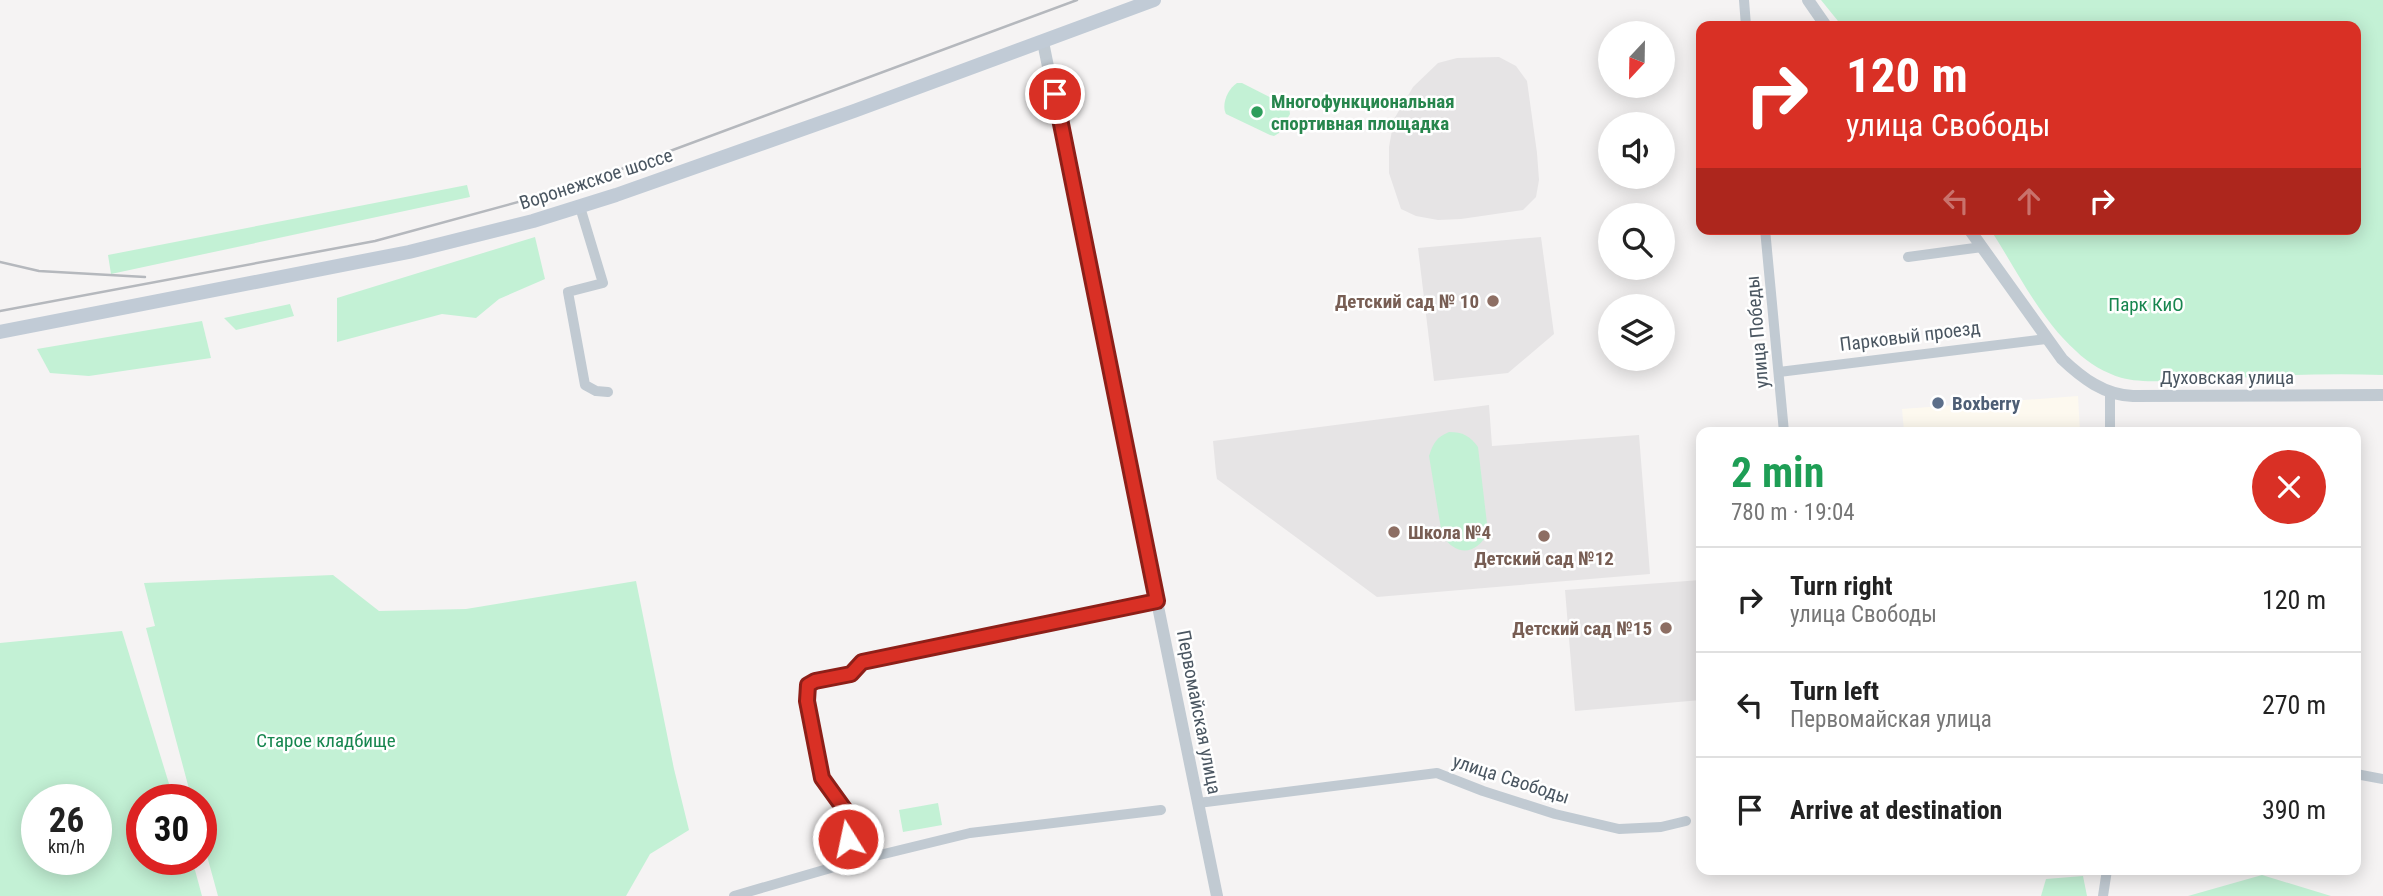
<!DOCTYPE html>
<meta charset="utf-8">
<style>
body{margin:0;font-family:"Roboto Condensed",sans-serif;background:#f6f6f6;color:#222;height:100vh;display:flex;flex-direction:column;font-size:26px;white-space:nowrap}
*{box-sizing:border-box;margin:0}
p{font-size:23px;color:#767676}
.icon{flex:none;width:38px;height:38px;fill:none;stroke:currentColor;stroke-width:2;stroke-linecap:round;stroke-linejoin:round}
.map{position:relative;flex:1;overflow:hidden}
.panel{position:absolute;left:1696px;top:427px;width:665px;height:448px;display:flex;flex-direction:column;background:#fff;border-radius:14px;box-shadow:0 4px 18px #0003}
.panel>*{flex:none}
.hud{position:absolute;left:1696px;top:21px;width:665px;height:214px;border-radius:14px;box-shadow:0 4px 18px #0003;background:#d93025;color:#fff;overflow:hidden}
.needle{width:46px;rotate:202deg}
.buttons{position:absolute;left:1598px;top:21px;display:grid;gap:14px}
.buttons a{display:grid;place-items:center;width:77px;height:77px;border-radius:50%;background:#fff;box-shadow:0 4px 18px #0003;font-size:35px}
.speed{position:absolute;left:21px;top:784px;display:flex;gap:14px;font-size:35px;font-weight:700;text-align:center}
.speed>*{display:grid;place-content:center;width:91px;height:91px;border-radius:50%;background:#fff;box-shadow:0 4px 18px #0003;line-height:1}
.speed small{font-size:18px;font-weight:400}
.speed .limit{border:10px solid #d22;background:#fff;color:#111}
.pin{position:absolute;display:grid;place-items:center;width:60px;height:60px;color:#fff;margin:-30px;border:4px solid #fff;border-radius:50%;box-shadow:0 2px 7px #0007}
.me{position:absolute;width:77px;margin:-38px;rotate:350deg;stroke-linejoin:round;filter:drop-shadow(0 0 5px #0008)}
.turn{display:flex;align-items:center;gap:24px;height:147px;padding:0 35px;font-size:32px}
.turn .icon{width:91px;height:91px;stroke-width:2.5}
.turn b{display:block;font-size:49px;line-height:60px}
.lanes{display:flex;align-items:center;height:66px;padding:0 35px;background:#0003;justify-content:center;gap:35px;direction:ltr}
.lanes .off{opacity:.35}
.round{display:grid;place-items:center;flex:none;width:74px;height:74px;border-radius:37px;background:#f6f6f6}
.head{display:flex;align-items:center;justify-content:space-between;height:119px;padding:0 35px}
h1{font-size:42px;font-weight:700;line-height:52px;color:#1e9e55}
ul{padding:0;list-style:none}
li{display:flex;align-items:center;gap:21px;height:105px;padding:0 35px;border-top:2px solid #e0e0e0}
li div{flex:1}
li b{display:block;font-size:26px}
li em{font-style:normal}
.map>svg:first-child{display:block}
.commercial{fill:#fdf9ef}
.education{fill:#e6e4e5}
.green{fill:#c3f1d5;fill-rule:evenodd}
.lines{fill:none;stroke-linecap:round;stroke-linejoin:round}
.minor{stroke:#c1cad2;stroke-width:10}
.tertiary{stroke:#c1cad2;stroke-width:12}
.secondary{stroke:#c1cbd6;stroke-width:14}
.rail{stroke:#b5b8bd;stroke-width:2.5}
.route-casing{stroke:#8d1f18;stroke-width:18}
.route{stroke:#d93025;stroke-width:12}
.leisure-dot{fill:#2e9e5b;stroke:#fff;stroke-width:2.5}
.education-dot{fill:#8d6e63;stroke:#fff;stroke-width:2.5}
.service-dot{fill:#5c6f8a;stroke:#fff;stroke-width:2.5}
.labels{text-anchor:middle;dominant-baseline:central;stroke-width:5;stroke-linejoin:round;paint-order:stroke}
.leisure-label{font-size:19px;font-weight:bold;fill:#27864d;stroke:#fff;text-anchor:start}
.street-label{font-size:19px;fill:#4a5661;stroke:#fff}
.education-label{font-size:19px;font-weight:bold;fill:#785e54;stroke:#fff;text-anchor:end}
.park-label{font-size:19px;fill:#17864f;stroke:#fff}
.service-label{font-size:19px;font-weight:bold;fill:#4e5e75;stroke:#fff;text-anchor:start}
</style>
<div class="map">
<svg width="2383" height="896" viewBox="0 0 2383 896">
<rect width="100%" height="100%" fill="#f5f3f3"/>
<!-- commercial -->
<polygon class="commercial" points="2078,396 2080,432 1896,432 1904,431 1902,409"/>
<!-- education -->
<g class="education">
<polygon points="1499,57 1516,66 1527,81 1537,153 1539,180 1536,197 1523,210 1461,219 1438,220 1416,216 1401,209 1389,173 1389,147 1394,119 1413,87 1438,63 1457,58"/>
<polygon points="1541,237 1554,334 1508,373 1434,381 1418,248"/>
<polygon points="1489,405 1492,446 1639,435 1650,574 1377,597 1217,479 1216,473 1213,441"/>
<polygon points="1701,580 1701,700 1575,711 1565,590"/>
</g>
<!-- green -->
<g class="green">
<path d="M1821,0H2383V375C2333,373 2283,375 2234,378C2205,379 2147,385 2122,378C2105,373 2088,363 2076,351C2039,318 2017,270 1990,229H2356V26H1842Z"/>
<path d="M1237,83H1242L1289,107L1290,114L1279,133L1274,136L1270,135L1226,114C1221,104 1228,89 1237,83Z"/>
<polygon points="467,185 470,197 111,274 108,255"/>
<polygon points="535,237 545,279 499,299 476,318 442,314 337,342 337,298"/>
<polygon points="290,304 294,316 236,330 224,318"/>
<polygon points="202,321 211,358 89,376 50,373 37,349"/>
<path d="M1449,432C1463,432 1470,436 1478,447L1488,532C1477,555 1456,557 1442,535L1429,456C1433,443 1437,437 1449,432Z"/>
<polygon points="333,575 379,611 466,609 636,581 674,769 689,830 650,854 626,896 218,896 201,834 201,800 192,800 146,628 155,626 144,583"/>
<path d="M122,631L174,800H142V859H192L202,896H0V643ZM37,800H96V859H37Z"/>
<polygon points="938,803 942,825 903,832 899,810"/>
<polygon points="2262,875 2331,896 2188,896"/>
<polygon points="2083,876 2087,896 2041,896 2046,879"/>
</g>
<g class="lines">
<!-- minor -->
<g class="minor">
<polyline points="1744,0 1746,26"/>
<polyline points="580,207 603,283 568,292 585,385 596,391 608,392"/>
<polyline points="1765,229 1784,432"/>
<polyline points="1908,257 1982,247"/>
<polyline points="1779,372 2046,339"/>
<polyline points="2110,432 2110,392"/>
<polyline points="2356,774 2383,779"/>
<polyline points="1198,803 1437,773 1483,791 1555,814 1619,829 1661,827 1686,821"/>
<polyline points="855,861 848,839 845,810 822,778 807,701 808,685 815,681 851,674 862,662 1157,601"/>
<polyline points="734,896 855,861 970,833 1161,810"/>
<polyline points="2103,896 2107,870"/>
</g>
<!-- tertiary -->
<g class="tertiary">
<polyline points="1808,0 1826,26"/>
<polyline points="1043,42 1217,896"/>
<path d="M1969,229L2062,359C2082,378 2104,395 2133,396L2383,395"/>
</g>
<!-- secondary -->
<polyline class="secondary" points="0,332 409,252 533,221 616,195 854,111 1154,0"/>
<!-- rail -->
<g class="rail">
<polyline points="0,262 39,271 145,277"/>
<polyline points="0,311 375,241 573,187 1077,0"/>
</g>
</g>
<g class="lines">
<defs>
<polyline id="route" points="848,839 845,810 822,778 807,701 808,685 815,681 851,674 862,662 1157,601 1055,94"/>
</defs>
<!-- route casing -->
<use href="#route" class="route-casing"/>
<!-- route -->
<use href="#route" class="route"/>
</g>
<!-- markers -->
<circle class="leisure-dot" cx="1257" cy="112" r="7"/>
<g class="education-dot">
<circle cx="1493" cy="301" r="7"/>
<circle cx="1394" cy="532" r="7"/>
<circle cx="1544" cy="536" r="7"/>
<circle cx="1666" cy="628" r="7"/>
</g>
<circle class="service-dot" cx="1938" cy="403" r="7"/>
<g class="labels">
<!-- leisure labels -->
<g class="leisure-label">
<text x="1271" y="101">Многофункциональная<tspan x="1271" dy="22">спортивная площадка</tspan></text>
</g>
<!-- street labels -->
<g class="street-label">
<text transform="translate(596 179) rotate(-18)">Воронежское шоссе</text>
<text transform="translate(1757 332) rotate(-95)">улица Победы</text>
<text transform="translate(1910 336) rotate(-7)">Парковый проезд</text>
<text x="2227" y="377">Духовская улица</text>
<text transform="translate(1199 712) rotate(79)">Первомайская улица</text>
<text transform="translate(1511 779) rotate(18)">улица Свободы</text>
</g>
<!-- education labels -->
<g class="education-label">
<text x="1479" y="301">Детский сад № 10</text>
<text x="1408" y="532" text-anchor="start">Школа №4</text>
<text x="1544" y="558" text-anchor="middle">Детский сад №12</text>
<text x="1652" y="628">Детский сад №15</text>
</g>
<!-- park labels -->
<g class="park-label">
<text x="2146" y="304">Парк КиО</text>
<text x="326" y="740">Старое кладбище</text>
</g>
<!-- service labels -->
<g class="service-label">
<text x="1952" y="403">Boxberry</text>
</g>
</g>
</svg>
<div class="buttons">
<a><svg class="needle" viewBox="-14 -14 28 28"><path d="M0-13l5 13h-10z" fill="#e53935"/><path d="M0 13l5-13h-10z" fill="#767676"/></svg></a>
<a><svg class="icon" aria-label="sound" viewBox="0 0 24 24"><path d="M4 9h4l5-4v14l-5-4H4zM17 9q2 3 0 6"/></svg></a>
<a><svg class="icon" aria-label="search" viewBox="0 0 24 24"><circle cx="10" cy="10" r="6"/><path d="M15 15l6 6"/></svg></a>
<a><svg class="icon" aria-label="layers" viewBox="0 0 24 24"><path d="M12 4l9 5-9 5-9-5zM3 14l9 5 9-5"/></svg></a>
</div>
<div class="speed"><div>26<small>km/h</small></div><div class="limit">30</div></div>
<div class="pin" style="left:1055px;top:94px;background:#d93025"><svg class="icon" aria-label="arrive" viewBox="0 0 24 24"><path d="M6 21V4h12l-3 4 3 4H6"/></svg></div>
<svg class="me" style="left:848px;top:839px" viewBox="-20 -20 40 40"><circle r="17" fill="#d93025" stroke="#fff" stroke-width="3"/><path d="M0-11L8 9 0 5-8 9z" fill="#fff"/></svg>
<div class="hud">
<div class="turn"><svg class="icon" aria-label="right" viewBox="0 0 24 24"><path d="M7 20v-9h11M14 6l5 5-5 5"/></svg><div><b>120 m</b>улица Свободы</div></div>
<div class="lanes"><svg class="icon off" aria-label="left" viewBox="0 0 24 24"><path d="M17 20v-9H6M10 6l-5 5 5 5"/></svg><svg class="icon off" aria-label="ahead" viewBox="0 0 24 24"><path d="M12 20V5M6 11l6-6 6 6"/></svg><svg class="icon" aria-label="right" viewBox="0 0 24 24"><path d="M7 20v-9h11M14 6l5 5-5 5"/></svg></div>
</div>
<section class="panel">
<div class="head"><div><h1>2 min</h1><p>780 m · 19:04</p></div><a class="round" style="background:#d93025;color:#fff"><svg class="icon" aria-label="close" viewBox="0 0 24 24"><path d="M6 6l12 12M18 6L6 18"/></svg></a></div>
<ul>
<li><svg class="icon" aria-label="right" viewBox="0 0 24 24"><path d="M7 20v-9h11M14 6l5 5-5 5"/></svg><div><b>Turn right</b><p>улица Свободы</p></div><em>120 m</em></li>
<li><svg class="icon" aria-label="left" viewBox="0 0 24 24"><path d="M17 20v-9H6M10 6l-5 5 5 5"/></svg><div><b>Turn left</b><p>Первомайская улица</p></div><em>270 m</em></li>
<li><svg class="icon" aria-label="arrive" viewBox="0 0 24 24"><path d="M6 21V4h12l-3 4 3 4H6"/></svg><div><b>Arrive at destination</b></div><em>390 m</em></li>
</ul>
</section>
</div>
